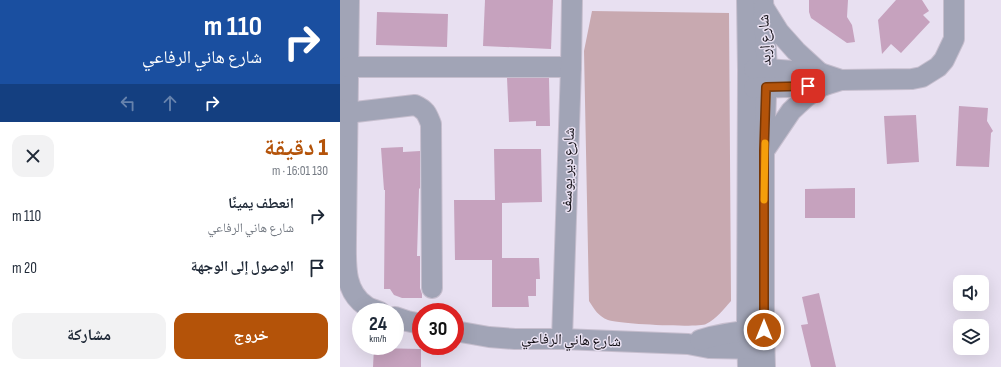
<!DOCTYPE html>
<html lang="ar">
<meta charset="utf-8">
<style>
body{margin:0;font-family:"Sofia Sans Condensed","Noto Naskh Arabic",sans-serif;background:#f2f2f3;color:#1f2937;direction:rtl;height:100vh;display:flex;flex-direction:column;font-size:15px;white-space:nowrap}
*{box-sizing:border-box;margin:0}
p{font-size:13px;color:#747a83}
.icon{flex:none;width:22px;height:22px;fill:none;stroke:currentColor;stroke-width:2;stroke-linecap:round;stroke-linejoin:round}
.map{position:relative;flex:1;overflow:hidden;direction:ltr}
.side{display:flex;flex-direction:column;background:#fff;width:340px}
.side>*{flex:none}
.banner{background:#1a4fa0;color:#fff;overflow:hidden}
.controls{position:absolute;left:613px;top:275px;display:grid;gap:8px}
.controls a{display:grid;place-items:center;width:36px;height:36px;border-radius:8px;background:#fff;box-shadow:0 4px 16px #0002;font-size:20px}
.speed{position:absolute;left:12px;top:303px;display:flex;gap:8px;font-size:20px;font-weight:700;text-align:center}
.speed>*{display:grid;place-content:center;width:52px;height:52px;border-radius:50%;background:#fff;box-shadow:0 4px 16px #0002;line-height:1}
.speed small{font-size:10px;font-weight:400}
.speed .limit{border:6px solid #d22;background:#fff;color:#111}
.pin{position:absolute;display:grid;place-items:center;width:34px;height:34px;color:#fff;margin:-17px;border-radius:8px;box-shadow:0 2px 6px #0006}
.me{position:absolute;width:44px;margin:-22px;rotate:0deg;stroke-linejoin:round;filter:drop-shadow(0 0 3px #0008)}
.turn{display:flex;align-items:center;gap:14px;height:84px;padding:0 12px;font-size:18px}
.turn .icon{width:52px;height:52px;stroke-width:2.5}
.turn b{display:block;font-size:28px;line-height:34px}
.lanes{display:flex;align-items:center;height:38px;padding:0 12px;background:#0003;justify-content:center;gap:20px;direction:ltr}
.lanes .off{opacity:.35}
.round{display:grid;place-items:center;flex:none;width:42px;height:42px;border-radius:12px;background:#f2f2f3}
.summary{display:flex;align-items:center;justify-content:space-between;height:68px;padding:0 12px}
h1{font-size:24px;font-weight:800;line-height:30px;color:#b45309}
.button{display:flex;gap:8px;margin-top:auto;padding:8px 12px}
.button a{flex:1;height:46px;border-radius:12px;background:#b45309;color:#fff;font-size:16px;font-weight:800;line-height:46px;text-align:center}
.button a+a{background:#f2f2f3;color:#1f2937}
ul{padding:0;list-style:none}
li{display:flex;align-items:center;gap:12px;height:52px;padding:0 12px}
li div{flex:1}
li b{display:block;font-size:15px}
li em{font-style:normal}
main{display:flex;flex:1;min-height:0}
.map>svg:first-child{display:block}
.green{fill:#c8a9b0}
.building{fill:#c6a2be}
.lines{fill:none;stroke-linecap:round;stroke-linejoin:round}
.minor-casing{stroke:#c6bece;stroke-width:22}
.minor{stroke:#a1a4b6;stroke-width:20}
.route-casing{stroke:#753606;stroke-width:10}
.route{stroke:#b45309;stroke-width:7}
.slow{stroke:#f59e0b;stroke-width:7}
.labels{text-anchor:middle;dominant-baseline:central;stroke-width:3;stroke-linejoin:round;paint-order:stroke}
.street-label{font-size:15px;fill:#110e14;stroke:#e8e0f1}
</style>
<main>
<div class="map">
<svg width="661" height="367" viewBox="0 0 661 367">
<rect width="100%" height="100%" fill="#e8e0f1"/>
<!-- green -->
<path class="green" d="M252,11L389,13L391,301C384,309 376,319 366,324C359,328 278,324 268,320C258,316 255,310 249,301L244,51Z"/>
<!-- building -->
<g class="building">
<polygon points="145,0 213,0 211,49 143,46"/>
<polygon points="469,0 508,0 507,17 512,25 515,42 507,43 471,18 469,12"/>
<polygon points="556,0 582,0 589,11 583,15 590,22 561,53 551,44 542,54 538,20"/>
<polygon points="37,12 108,14 107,47 36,45"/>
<polygon points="167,78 209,78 210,126 196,126 196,121 169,122"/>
<polygon points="619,106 648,108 647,121 653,131 651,133 649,167 616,166"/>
<polygon points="576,115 579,162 547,164 544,116"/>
<polygon points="63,147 63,152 80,151 80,188 79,189 77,256 80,256 80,288 82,294 82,298 62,298 54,295 50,289 44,289 45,190 44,190 41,148"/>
<polygon points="154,149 201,149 202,202 162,203 162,258 199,258 200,279 196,279 196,296 188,296 189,307 152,307 152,260 115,260 114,200 155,200"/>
<polygon points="515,188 515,218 465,218 465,189"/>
<polygon points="479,293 496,367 471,367 461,325 468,324 462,297"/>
<polygon points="34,348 81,349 81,367 33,367"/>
</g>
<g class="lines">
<defs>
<g id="minor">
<path d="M9,0L6,238C6,262 3,291 26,306C30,309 36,310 40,312"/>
<polyline points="407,0 408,70 407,331 408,367"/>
<polyline points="423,0 427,69 424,151 424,330 425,367"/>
<polyline points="424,8 439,32 456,51 480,73"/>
<polyline points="8,67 231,67"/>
<polyline points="414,69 427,69 480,73 501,80"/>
<polyline points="414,88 482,86"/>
<path d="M0,109L7,113L75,105C86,110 87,114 91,124L92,288"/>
<polyline points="424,151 451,111 466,97 482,86 501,80 572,79 582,77 598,67 604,60 614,39 614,0"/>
<polyline points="55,317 67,321 81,324"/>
<polyline points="115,331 149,337 175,339 222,339 348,344 369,348 420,349"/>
<polyline points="222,339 231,67 232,0"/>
<path d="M360,340C379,334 400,331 420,330"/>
</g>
</defs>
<!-- minor casing -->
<use href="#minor" class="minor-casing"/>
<!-- minor -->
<use href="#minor" class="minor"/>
</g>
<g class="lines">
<defs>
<polyline id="route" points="424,330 424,151 426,87 468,86"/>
</defs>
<!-- route casing -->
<use href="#route" class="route-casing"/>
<!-- route -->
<use href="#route" class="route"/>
<!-- slow -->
<polyline class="slow" points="424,200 425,143"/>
</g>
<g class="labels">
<!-- street labels -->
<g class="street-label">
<text transform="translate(425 40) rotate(-93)">شارع إربد</text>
<text transform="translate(228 170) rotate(-88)">شارع دير يوسف</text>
<text transform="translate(231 340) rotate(2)">شارع هاني الرفاعي</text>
</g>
</g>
</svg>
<div class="controls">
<a><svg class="icon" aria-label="sound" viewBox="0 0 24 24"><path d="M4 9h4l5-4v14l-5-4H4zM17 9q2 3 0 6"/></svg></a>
<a><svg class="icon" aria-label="layers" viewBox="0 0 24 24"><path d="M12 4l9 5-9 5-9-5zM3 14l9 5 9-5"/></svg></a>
</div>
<div class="speed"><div>24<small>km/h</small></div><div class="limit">30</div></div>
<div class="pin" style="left:468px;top:86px;background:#d93025"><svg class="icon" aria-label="arrive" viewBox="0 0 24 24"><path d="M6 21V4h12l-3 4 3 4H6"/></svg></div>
<svg class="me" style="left:424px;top:330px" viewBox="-20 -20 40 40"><circle r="17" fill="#b45309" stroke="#fff" stroke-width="3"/><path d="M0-11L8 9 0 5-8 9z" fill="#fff"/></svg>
</div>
<section class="side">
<div class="banner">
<div class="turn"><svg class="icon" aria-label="right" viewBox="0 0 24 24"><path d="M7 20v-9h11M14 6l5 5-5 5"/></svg><div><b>110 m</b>شارع هاني الرفاعي</div></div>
<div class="lanes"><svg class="icon off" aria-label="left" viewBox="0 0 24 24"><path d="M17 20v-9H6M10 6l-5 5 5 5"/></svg><svg class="icon off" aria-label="ahead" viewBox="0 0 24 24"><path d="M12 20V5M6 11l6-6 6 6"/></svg><svg class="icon" aria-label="right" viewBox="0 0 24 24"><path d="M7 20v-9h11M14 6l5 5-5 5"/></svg></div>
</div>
<div class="summary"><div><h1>1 دقيقة</h1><p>130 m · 16:01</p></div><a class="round"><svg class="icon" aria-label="close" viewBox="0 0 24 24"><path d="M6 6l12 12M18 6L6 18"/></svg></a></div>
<ul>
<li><svg class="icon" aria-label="right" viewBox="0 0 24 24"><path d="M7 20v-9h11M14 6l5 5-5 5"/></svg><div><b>انعطف يمينًا</b><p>شارع هاني الرفاعي</p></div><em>110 m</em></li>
<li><svg class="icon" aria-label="arrive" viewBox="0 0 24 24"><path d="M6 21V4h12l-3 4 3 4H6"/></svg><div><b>الوصول إلى الوجهة</b></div><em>20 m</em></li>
</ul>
<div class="button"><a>خروج</a><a>مشاركة</a></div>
</section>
</main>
